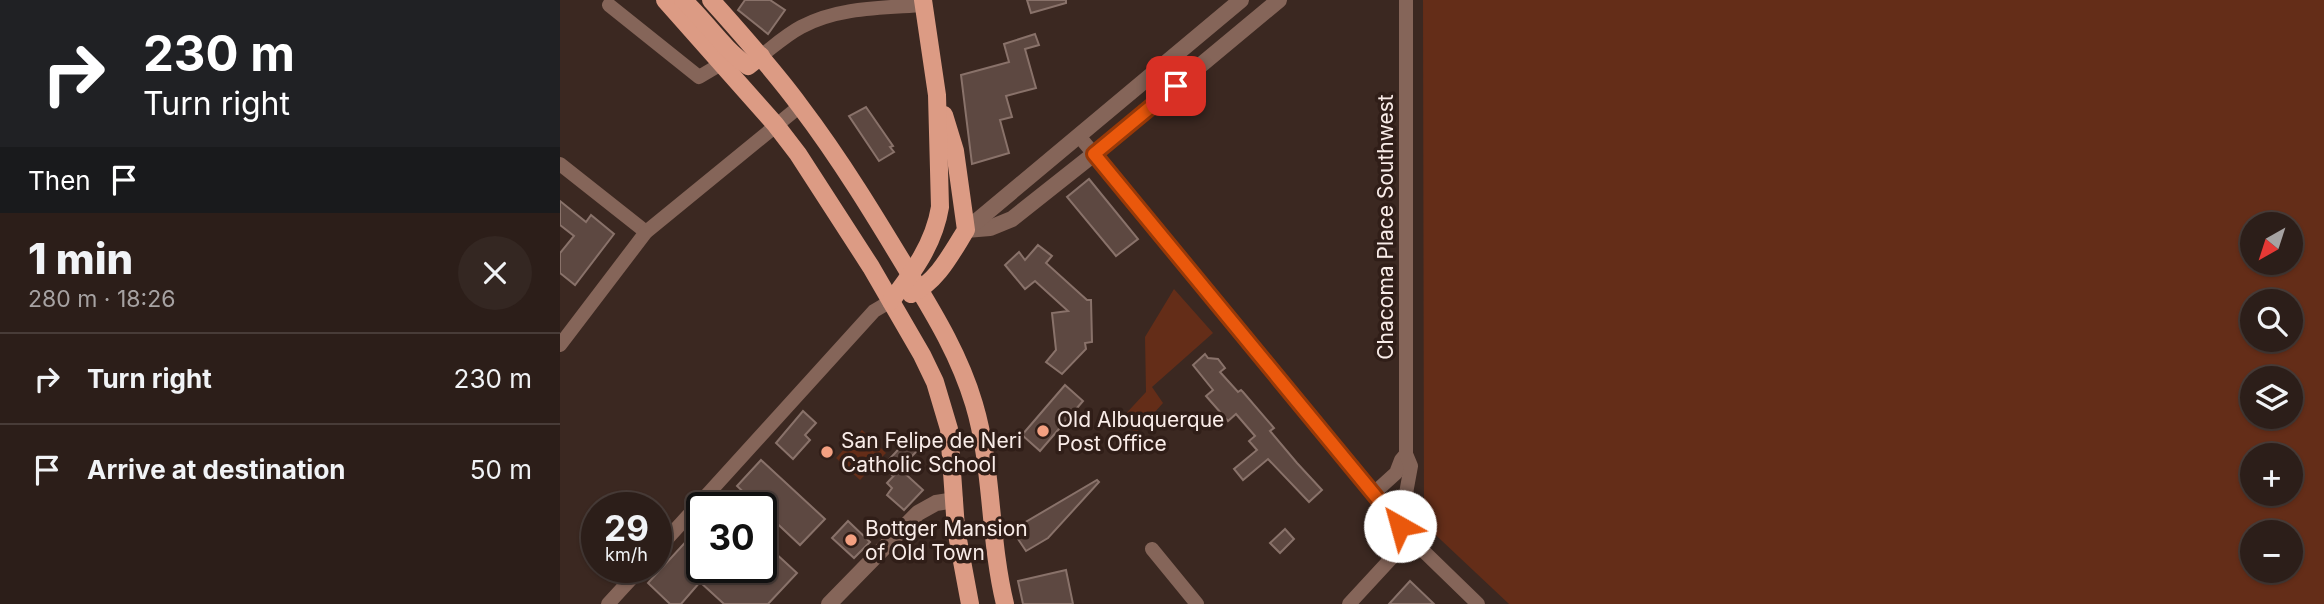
<!DOCTYPE html>
<meta charset="utf-8">
<style>
body{margin:0;font-family:Inter,sans-serif;background:#342722;color:#f1f3f6;height:100vh;display:flex;flex-direction:column;font-size:26px;white-space:nowrap}
*{box-sizing:border-box;margin:0}
p{font-size:23px;color:#a6a2a2}
.icon{flex:none;width:38px;height:38px;fill:none;stroke:currentColor;stroke-width:2;stroke-linecap:round;stroke-linejoin:round}
.map{position:relative;flex:1;overflow:hidden}
.panel{display:flex;flex-direction:column;background:#2c1e19;width:560px}
.panel>*{flex:none}
.guide{background:#202124;color:#fff;overflow:hidden}
.needle{width:46px;rotate:219deg}
.controls{position:absolute;left:1680px;top:212px;display:grid;gap:14px}
.controls a{display:grid;place-items:center;width:63px;height:63px;border-radius:50%;background:#2c1e19;box-shadow:0 2px 5px #0004,0 0 0 2px #483c38;font-size:35px}
.speed{position:absolute;left:21px;top:492px;display:flex;gap:14px;font-size:35px;font-weight:700;text-align:center}
.speed>*{display:grid;place-content:center;width:91px;height:91px;border-radius:50%;background:#2c1e19;box-shadow:0 2px 5px #0004,0 0 0 2px #483c38;line-height:1}
.speed small{font-size:18px;font-weight:400}
.speed .limit{border:4px solid #111;border-radius:10px;background:#fff;color:#111}
.pin{position:absolute;display:grid;place-items:center;width:60px;height:60px;color:#fff;margin:-30px;border-radius:14px;box-shadow:0 4px 10px #0006}
.me{position:absolute;width:77px;margin:-38px;rotate:322deg;stroke-linejoin:round;filter:drop-shadow(0 0 5px #0008)}
.turn{display:flex;align-items:center;gap:24px;height:147px;padding:0 28px;font-size:32px}
.turn .icon{width:91px;height:91px;stroke-width:2.5}
.turn b{display:block;font-size:49px;line-height:60px}
.then{display:flex;align-items:center;height:66px;padding:0 28px;background:#0003;gap:14px;font-size:26px}
.round{display:grid;place-items:center;flex:none;width:74px;height:74px;border-radius:37px;background:#342722}
.headline{display:flex;align-items:center;justify-content:space-between;height:119px;padding:0 28px}
h1{font-size:42px;font-weight:800;line-height:52px}
ul{padding:0;list-style:none}
li{display:flex;align-items:center;gap:21px;height:91px;padding:0 28px;border-top:2px solid #483c38}
li div{flex:1}
li b{display:block;font-size:26px}
li em{font-style:normal}
main{display:flex;flex:1;min-height:0}
.map>svg:first-child{display:block}
.green{fill:#642d18;fill-rule:evenodd}
.building{fill:#5d4841;stroke:#89726a;stroke-width:2}
.lines{fill:none;stroke-linecap:round;stroke-linejoin:round}
.minor{stroke:#856559;stroke-width:14}
.tertiary{stroke:#856559;stroke-width:16}
.primary{stroke:#dc9b84;stroke-width:18}
.route-casing{stroke:#983908;stroke-width:18}
.route{stroke:#ea580c;stroke-width:12}
.poi-dot{fill:#f3a081;stroke:#301e18;stroke-width:2.5}
.labels{text-anchor:middle;dominant-baseline:central;stroke-width:7;stroke-linejoin:round;paint-order:stroke}
.street-label{font-size:21px;fill:#f9ece8;stroke:#301e18}
.poi-label{font-size:21px;fill:#f9ece8;stroke:#301e18;text-anchor:start}
</style>
<main>
<section class="panel">
<div class="guide">
<div class="turn"><svg class="icon" aria-label="right" viewBox="0 0 24 24"><path d="M7 20v-9h11M14 6l5 5-5 5"/></svg><div><b>230 m</b>Turn right</div></div>
<div class="then">Then<svg class="icon" aria-label="arrive" viewBox="0 0 24 24"><path d="M6 21V4h12l-3 4 3 4H6"/></svg></div>
</div>
<div class="headline"><div><h1>1 min</h1><p>280 m · 18:26</p></div><a class="round"><svg class="icon" aria-label="close" viewBox="0 0 24 24"><path d="M6 6l12 12M18 6L6 18"/></svg></a></div>
<ul>
<li><svg class="icon" aria-label="right" viewBox="0 0 24 24"><path d="M7 20v-9h11M14 6l5 5-5 5"/></svg><div><b>Turn right</b></div><em>230 m</em></li>
<li><svg class="icon" aria-label="arrive" viewBox="0 0 24 24"><path d="M6 21V4h12l-3 4 3 4H6"/></svg><div><b>Arrive at destination</b></div><em>50 m</em></li>
</ul>
</section>
<div class="map">
<svg width="1764" height="604" viewBox="0 0 1764 604">
<rect width="100%" height="100%" fill="#3b2821"/>
<!-- green -->
<g class="green">
<path d="M863,0H1764V604H949L864,524ZM1731,224V262H1692V224ZM1731,301V340H1692V301ZM1731,378V416H1692V378ZM1731,455V494H1692V455ZM1731,532V570H1692V532Z"/>
<polygon points="614,289 653,333 592,387 603,403 576,433 561,419 586,392 585,337"/>
<polygon points="302,430 326,453 300,480 276,458"/>
</g>
<!-- building -->
<g class="building">
<polygon points="185,0 210,0 225,10 208,34 178,10"/>
<polygon points="467,0 506,0 506,3 471,13"/>
<polygon points="475,34 479,45 465,49 476,88 446,96 452,117 440,120 449,153 412,164 401,75 449,62 444,44"/>
<polygon points="306,107 333,146 330,147 334,152 319,161 289,116"/>
<polygon points="529,179 578,239 556,256 507,197"/>
<polygon points="0,201 26,222 31,215 54,234 15,285 0,273 0,253 14,236 0,225"/>
<polygon points="478,245 492,256 486,263 527,300 531,300 532,342 525,343 526,349 502,374 486,362 496,350 492,313 508,311 475,281 465,289 445,265 459,252 465,260"/>
<polygon points="645,354 648,358 658,359 665,368 660,372 678,392 681,390 683,392 714,428 710,431 737,463 762,490 749,502 708,459 683,480 674,469 697,450 689,441 695,436 676,414 668,421 646,396 653,390 633,365"/>
<polygon points="505,385 523,401 480,451 462,435"/>
<polygon points="243,411 256,423 245,435 250,440 233,459 216,443"/>
<polygon points="348,439 355,446 356,452 333,476 323,466"/>
<polygon points="201,460 265,519 240,545 177,486"/>
<polygon points="340,469 363,490 344,510 327,495 332,488 327,483"/>
<polygon points="537,480 539,482 488,538 466,551 452,530"/>
<polygon points="288,521 310,542 294,558 272,538"/>
<polygon points="142,524 142,567 201,567 201,540 237,573 208,604 164,604 140,582 121,604 110,604 88,583"/>
<polygon points="725,529 734,539 720,553 710,543"/>
<polygon points="506,570 513,604 463,604 458,581"/>
<polygon points="850,581 874,604 829,604"/>
</g>
<g class="lines">
<!-- minor -->
<g class="minor">
<polyline points="49,5 139,77 161,64"/>
<path d="M201,56C214,46 226,35 241,27C278,7 322,8 363,5"/>
<polyline points="519,136 850,538 918,604"/>
<polyline points="0,164 86,232"/>
<polyline points="0,345 86,232 240,106"/>
<polyline points="814,493 836,473 841,460 846,454"/>
<polyline points="840,526 851,466 846,454 846,0"/>
<polyline points="592,549 637,604"/>
<polyline points="96,551 314,311 331,301"/>
<polyline points="48,604 82,567"/>
<polyline points="789,604 850,538"/>
</g>
<!-- tertiary -->
<g class="tertiary">
<polyline points="406,230 430,228 452,219 534,154 719,0"/>
<polyline points="406,230 681,0"/>
<polyline points="269,604 358,513 376,503 395,500"/>
</g>
<!-- primary -->
<g class="primary">
<polyline points="105,0 215,124 238,154 311,267 362,355 375,382 389,429 396,529 410,604"/>
<path d="M123,0C146,21 163,49 188,66L201,56"/>
<path d="M151,0C182,35 213,69 240,106C281,160 316,218 351,276C376,317 400,357 414,404C433,467 429,539 445,604"/>
<path d="M351,294C377,282 391,254 406,230L395,151L384,115"/>
<path d="M331,301C353,272 374,244 380,207L377,95L363,0"/>
</g>
</g>
<g class="lines">
<defs>
<polyline id="route" points="616,86 534,154 840,526"/>
</defs>
<!-- route casing -->
<use href="#route" class="route-casing"/>
<!-- route -->
<use href="#route" class="route"/>
</g>
<!-- markers -->
<g class="poi-dot">
<circle cx="483" cy="431" r="7"/>
<circle cx="267" cy="452" r="7"/>
<circle cx="291" cy="540" r="7"/>
</g>
<g class="labels">
<!-- street labels -->
<g class="street-label">
<text transform="translate(825 227) rotate(-90)">Chacoma Place Southwest</text>
</g>
<!-- poi labels -->
<g class="poi-label">
<text x="497" y="419">Old Albuquerque<tspan x="497" dy="24">Post Office</tspan></text>
<text x="281" y="440">San Felipe de Neri<tspan x="281" dy="24">Catholic School</tspan></text>
<text x="305" y="528">Bottger Mansion<tspan x="305" dy="24">of Old Town</tspan></text>
</g>
</g>
</svg>
<div class="controls">
<a><svg class="needle" viewBox="-14 -14 28 28"><path d="M0-13l5 13h-10z" fill="#e53935"/><path d="M0 13l5-13h-10z" fill="#a6a2a2"/></svg></a>
<a><svg class="icon" aria-label="search" viewBox="0 0 24 24"><circle cx="10" cy="10" r="6"/><path d="M15 15l6 6"/></svg></a>
<a><svg class="icon" aria-label="layers" viewBox="0 0 24 24"><path d="M12 4l9 5-9 5-9-5zM3 14l9 5 9-5"/></svg></a>
<a>+</a>
<a>−</a>
</div>
<div class="speed"><div>29<small>km/h</small></div><div class="limit">30</div></div>
<div class="pin" style="left:616px;top:86px;background:#d93025"><svg class="icon" aria-label="arrive" viewBox="0 0 24 24"><path d="M6 21V4h12l-3 4 3 4H6"/></svg></div>
<svg class="me" style="left:840px;top:526px" viewBox="-20 -20 40 40"><circle r="19" fill="#fff"/><path d="M0-13L10 11 0 6-10 11z" fill="#ea580c"/></svg>
</div>
</main>
